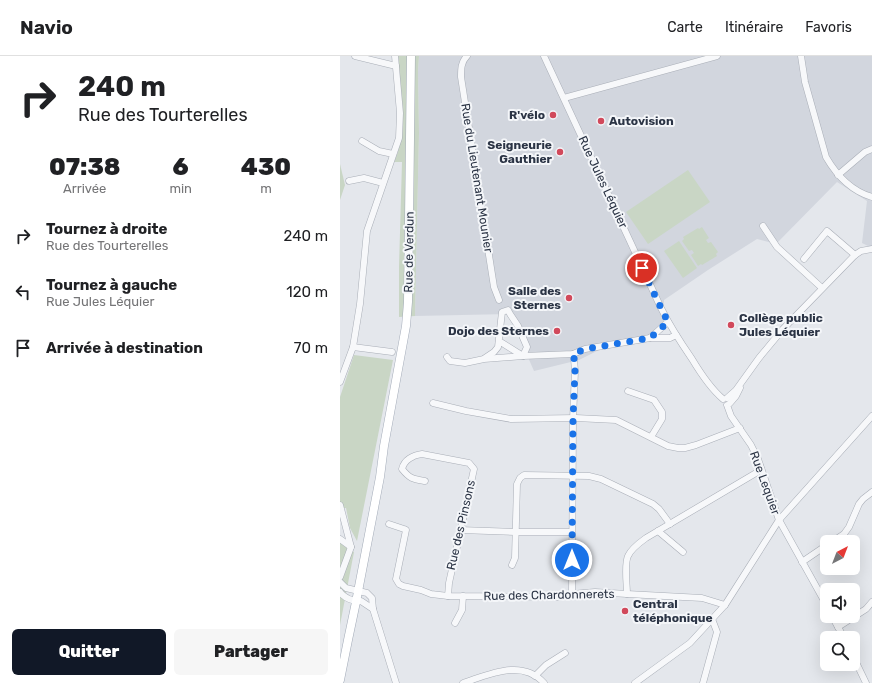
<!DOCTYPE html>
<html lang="fr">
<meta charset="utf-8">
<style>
body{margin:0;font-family:Rubik,sans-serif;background:#f6f6f6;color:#202124;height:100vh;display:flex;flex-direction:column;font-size:15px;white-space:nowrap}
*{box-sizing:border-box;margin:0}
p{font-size:13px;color:#757577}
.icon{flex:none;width:22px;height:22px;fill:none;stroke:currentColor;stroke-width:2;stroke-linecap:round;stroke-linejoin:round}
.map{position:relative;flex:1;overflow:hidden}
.details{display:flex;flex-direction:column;background:#fff;width:340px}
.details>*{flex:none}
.top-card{background:#fff;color:#202124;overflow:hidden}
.needle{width:26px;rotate:42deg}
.controls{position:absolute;left:480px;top:479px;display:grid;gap:8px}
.controls a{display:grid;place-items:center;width:40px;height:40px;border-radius:6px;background:#fff;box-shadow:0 4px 16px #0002;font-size:20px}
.pin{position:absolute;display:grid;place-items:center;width:34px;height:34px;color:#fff;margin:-17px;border:2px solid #fff;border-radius:50%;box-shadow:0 1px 4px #0007}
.me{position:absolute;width:44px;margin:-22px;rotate:0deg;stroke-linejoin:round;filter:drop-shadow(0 0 3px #0008)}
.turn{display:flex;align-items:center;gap:14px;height:84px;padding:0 12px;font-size:18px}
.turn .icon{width:52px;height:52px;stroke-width:2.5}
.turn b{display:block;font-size:28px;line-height:34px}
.eta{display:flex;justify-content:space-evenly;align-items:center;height:68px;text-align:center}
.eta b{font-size:24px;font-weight:800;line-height:28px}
.cta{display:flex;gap:8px;margin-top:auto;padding:8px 12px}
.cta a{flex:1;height:46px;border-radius:6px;background:#111827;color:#fff;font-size:16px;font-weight:800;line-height:46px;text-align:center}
.cta a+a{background:#f6f6f6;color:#202124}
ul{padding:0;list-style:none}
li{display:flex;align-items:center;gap:12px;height:56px;padding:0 12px}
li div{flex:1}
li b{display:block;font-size:15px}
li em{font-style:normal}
header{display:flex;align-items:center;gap:24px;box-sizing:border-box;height:56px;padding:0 20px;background:#fff;border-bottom:1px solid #e0e0e0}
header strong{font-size:19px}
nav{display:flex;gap:22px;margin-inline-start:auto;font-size:14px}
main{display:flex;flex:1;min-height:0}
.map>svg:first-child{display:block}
.built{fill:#d2d6de}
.green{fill:#c9d6c5}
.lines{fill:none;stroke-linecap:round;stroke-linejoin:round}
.minor-casing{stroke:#a9aeb7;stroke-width:7}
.major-casing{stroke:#a3abb8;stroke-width:9}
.minor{stroke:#f7f8fa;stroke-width:6}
.major{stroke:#fff;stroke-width:8}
.route{stroke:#1a73e8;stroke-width:7;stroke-dasharray:0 12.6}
.poi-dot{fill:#d1495b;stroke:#f4f6f9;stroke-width:1.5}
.labels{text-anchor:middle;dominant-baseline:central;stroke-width:4;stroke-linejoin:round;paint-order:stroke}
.poi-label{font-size:12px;font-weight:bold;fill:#2b3445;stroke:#f4f6f9;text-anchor:end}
.street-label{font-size:12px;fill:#2b3445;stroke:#f4f6f9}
</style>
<header>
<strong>Navio</strong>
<nav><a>Carte</a><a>Itinéraire</a><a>Favoris</a></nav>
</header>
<main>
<section class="details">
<div class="top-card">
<div class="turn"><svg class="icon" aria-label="right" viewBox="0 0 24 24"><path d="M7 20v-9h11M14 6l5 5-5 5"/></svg><div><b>240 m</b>Rue des Tourterelles</div></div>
</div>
<div class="eta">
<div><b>07:38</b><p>Arrivée</p></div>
<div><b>6</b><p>min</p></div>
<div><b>430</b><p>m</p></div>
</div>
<ul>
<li><svg class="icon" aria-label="right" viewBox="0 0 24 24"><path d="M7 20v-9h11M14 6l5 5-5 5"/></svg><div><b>Tournez à droite</b><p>Rue des Tourterelles</p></div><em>240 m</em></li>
<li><svg class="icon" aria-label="left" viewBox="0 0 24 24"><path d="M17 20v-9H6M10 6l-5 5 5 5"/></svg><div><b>Tournez à gauche</b><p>Rue Jules Léquier</p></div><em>120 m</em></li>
<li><svg class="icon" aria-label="arrive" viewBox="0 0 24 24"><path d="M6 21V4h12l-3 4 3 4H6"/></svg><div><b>Arrivée à destination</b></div><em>70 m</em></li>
</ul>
<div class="cta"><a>Quitter</a><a>Partager</a></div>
</section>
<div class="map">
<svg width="532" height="627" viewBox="0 0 532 627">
<rect width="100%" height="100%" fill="#e4e7ec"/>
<!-- built -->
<polygon class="built" points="79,0 532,0 532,192 522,187 527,145 497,126 436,188 417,183 368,214 324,244 323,276 275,286 239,304 194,315 169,258 75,260 79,77 78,15"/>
<!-- green -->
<g class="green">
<polygon points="58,0 79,0 78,15 79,77 75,260 59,261 59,211 62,106 54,106 58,96 62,55"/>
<polygon points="0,108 5,129 0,144"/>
<polygon points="348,114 370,146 308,188 286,156"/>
<polygon points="362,171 369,182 366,184 368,187 371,186 378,196 376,198 377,200 362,209 361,208 358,210 351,199 354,197 352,194 349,195 342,185 344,183 343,181 358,172 359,173"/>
<polygon points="339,185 357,212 343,222 324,195"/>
<polygon points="14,299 53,304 17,485 10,472 6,452 0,452 0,341"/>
<polygon points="0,486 14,496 0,569"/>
</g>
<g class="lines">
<defs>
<g id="minor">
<polyline points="15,0 56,10"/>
<path d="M127,0C121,6 121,13 121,21L154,231L159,244"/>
<path d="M204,0L321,252C330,270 341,287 352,303C361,318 370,332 383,343"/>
<path d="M461,0L465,26L486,101C497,120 511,135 532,141"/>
<polyline points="224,42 377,0"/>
<polyline points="22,85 39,95 53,98"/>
<polyline points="498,119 525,96 532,93"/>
<polyline points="9,125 24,122 43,127"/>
<polyline points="423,170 437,191 482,232"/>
<polyline points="464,203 487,175 515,199"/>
<polyline points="328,266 310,282 330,282 336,279"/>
<polyline points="13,291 52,296"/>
<polyline points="107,301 110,305 125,307 144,303 183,300 233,298 245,293 310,282"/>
<polyline points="145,302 154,296 158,291 162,256 168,254 170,258 178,270 187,291 183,300 159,285"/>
<polyline points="0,326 13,291 20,248 27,175 59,82 60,57 55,0"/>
<polyline points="288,335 314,344 322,356 322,363 311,381"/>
<polyline points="387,342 396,334 419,302 443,273 515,199 521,195 532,193"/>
<polyline points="93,347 126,355 171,363 236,362 276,364 328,390 338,392 345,392 356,389 400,372"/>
<polyline points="390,347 396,340 400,332"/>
<polyline points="387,349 391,360 411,389 418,403 439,464 487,550"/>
<path d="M85,425C73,423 70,423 62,413C64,404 73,399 82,398L129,407L134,413L109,527L108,540"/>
<polyline points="0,449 11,491 0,521"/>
<polyline points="49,468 64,473 66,474 56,523 59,528 63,530 81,534 91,538 108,540 220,541 232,538 255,536 287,538 362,542 385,549"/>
<polyline points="120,474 176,476 232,476"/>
<polyline points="318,475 343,496"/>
<polyline points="0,483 11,491"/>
<polyline points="492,486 504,478 509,471 519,448 523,443 532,436"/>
<polyline points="462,506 487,489"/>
<polyline points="172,509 175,502 177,428 180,422 184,419 249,420 261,423 313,448 319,453 330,468"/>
<polyline points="0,526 6,532 27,537 32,542 33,553 56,627"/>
<path d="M0,536C4,542 14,546 21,545L33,553"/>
<polyline points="232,538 233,363 235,315 234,303 233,298"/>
<path d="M287,538C287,529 284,508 288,500C291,493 299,487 306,482L421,414"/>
<polyline points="492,560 504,582"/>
<polyline points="115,567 122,554 123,540"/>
<polyline points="498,571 526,553 532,546"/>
<polyline points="513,600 526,627"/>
<polyline points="195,620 206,609 225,597"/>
<path d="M123,627C148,619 182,602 204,627"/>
<polyline points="295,627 350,587 385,549 439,464 532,360"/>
<polyline points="363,627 377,576 372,563"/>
</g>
<polyline id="major" points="0,624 8,584 16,546 40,421 44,390 66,270 68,246 71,0"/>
</defs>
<!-- minor casing -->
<use href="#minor" class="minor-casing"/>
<!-- major casing -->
<use href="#major" class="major-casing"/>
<!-- minor -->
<use href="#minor" class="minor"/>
<!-- major -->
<use href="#major" class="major"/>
</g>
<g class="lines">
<!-- route -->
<polyline class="route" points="232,504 233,363 235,315 234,302 233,298 245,293 310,282 328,266 321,252 302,212"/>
</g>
<!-- markers -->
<g class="poi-dot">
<circle cx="213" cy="59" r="4"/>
<circle cx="261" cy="65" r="4"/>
<circle cx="220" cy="96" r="4"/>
<circle cx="229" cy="242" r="4"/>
<circle cx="391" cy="269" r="4"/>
<circle cx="217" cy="275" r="4"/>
<circle cx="285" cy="555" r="4"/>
</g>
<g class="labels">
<!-- poi labels -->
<g class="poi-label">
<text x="205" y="59">R'vélo</text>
<text x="269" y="65" text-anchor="start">Autovision</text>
<text x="212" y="89">Seigneurie<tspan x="212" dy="14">Gauthier</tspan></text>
<text x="221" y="235">Salle des<tspan x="221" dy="14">Sternes</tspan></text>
<text x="399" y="262" text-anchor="start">Collège public<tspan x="399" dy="14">Jules Léquier</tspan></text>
<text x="209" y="275">Dojo des Sternes</text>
<text x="293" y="548" text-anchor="start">Central<tspan x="293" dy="14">téléphonique</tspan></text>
</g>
<!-- street labels -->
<g class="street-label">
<text transform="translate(137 122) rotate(81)">Rue du Lieutenant Mounier</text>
<text transform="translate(263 126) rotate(65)">Rue Jules Léquier</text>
<text transform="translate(69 196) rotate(-89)">Rue de Verdun</text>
<text transform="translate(425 427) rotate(70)">Rue Lequier</text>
<text transform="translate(121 469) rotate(-77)">Rue des Pinsons</text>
<text transform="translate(209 539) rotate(-1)">Rue des Chardonnerets</text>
</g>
</g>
</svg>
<div class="controls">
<a><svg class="needle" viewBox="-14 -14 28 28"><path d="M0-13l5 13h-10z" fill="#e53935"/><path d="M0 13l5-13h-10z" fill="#757577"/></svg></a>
<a><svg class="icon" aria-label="sound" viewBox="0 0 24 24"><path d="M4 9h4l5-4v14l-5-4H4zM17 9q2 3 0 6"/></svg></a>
<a><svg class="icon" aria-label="search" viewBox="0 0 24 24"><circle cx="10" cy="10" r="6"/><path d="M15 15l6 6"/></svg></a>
</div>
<div class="pin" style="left:302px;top:212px;background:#d93025"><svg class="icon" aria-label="arrive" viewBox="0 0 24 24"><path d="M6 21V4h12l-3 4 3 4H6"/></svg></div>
<svg class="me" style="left:232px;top:504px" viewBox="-20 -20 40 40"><circle r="17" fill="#1a73e8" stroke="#fff" stroke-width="3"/><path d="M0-11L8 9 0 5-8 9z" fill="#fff"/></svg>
</div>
</main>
